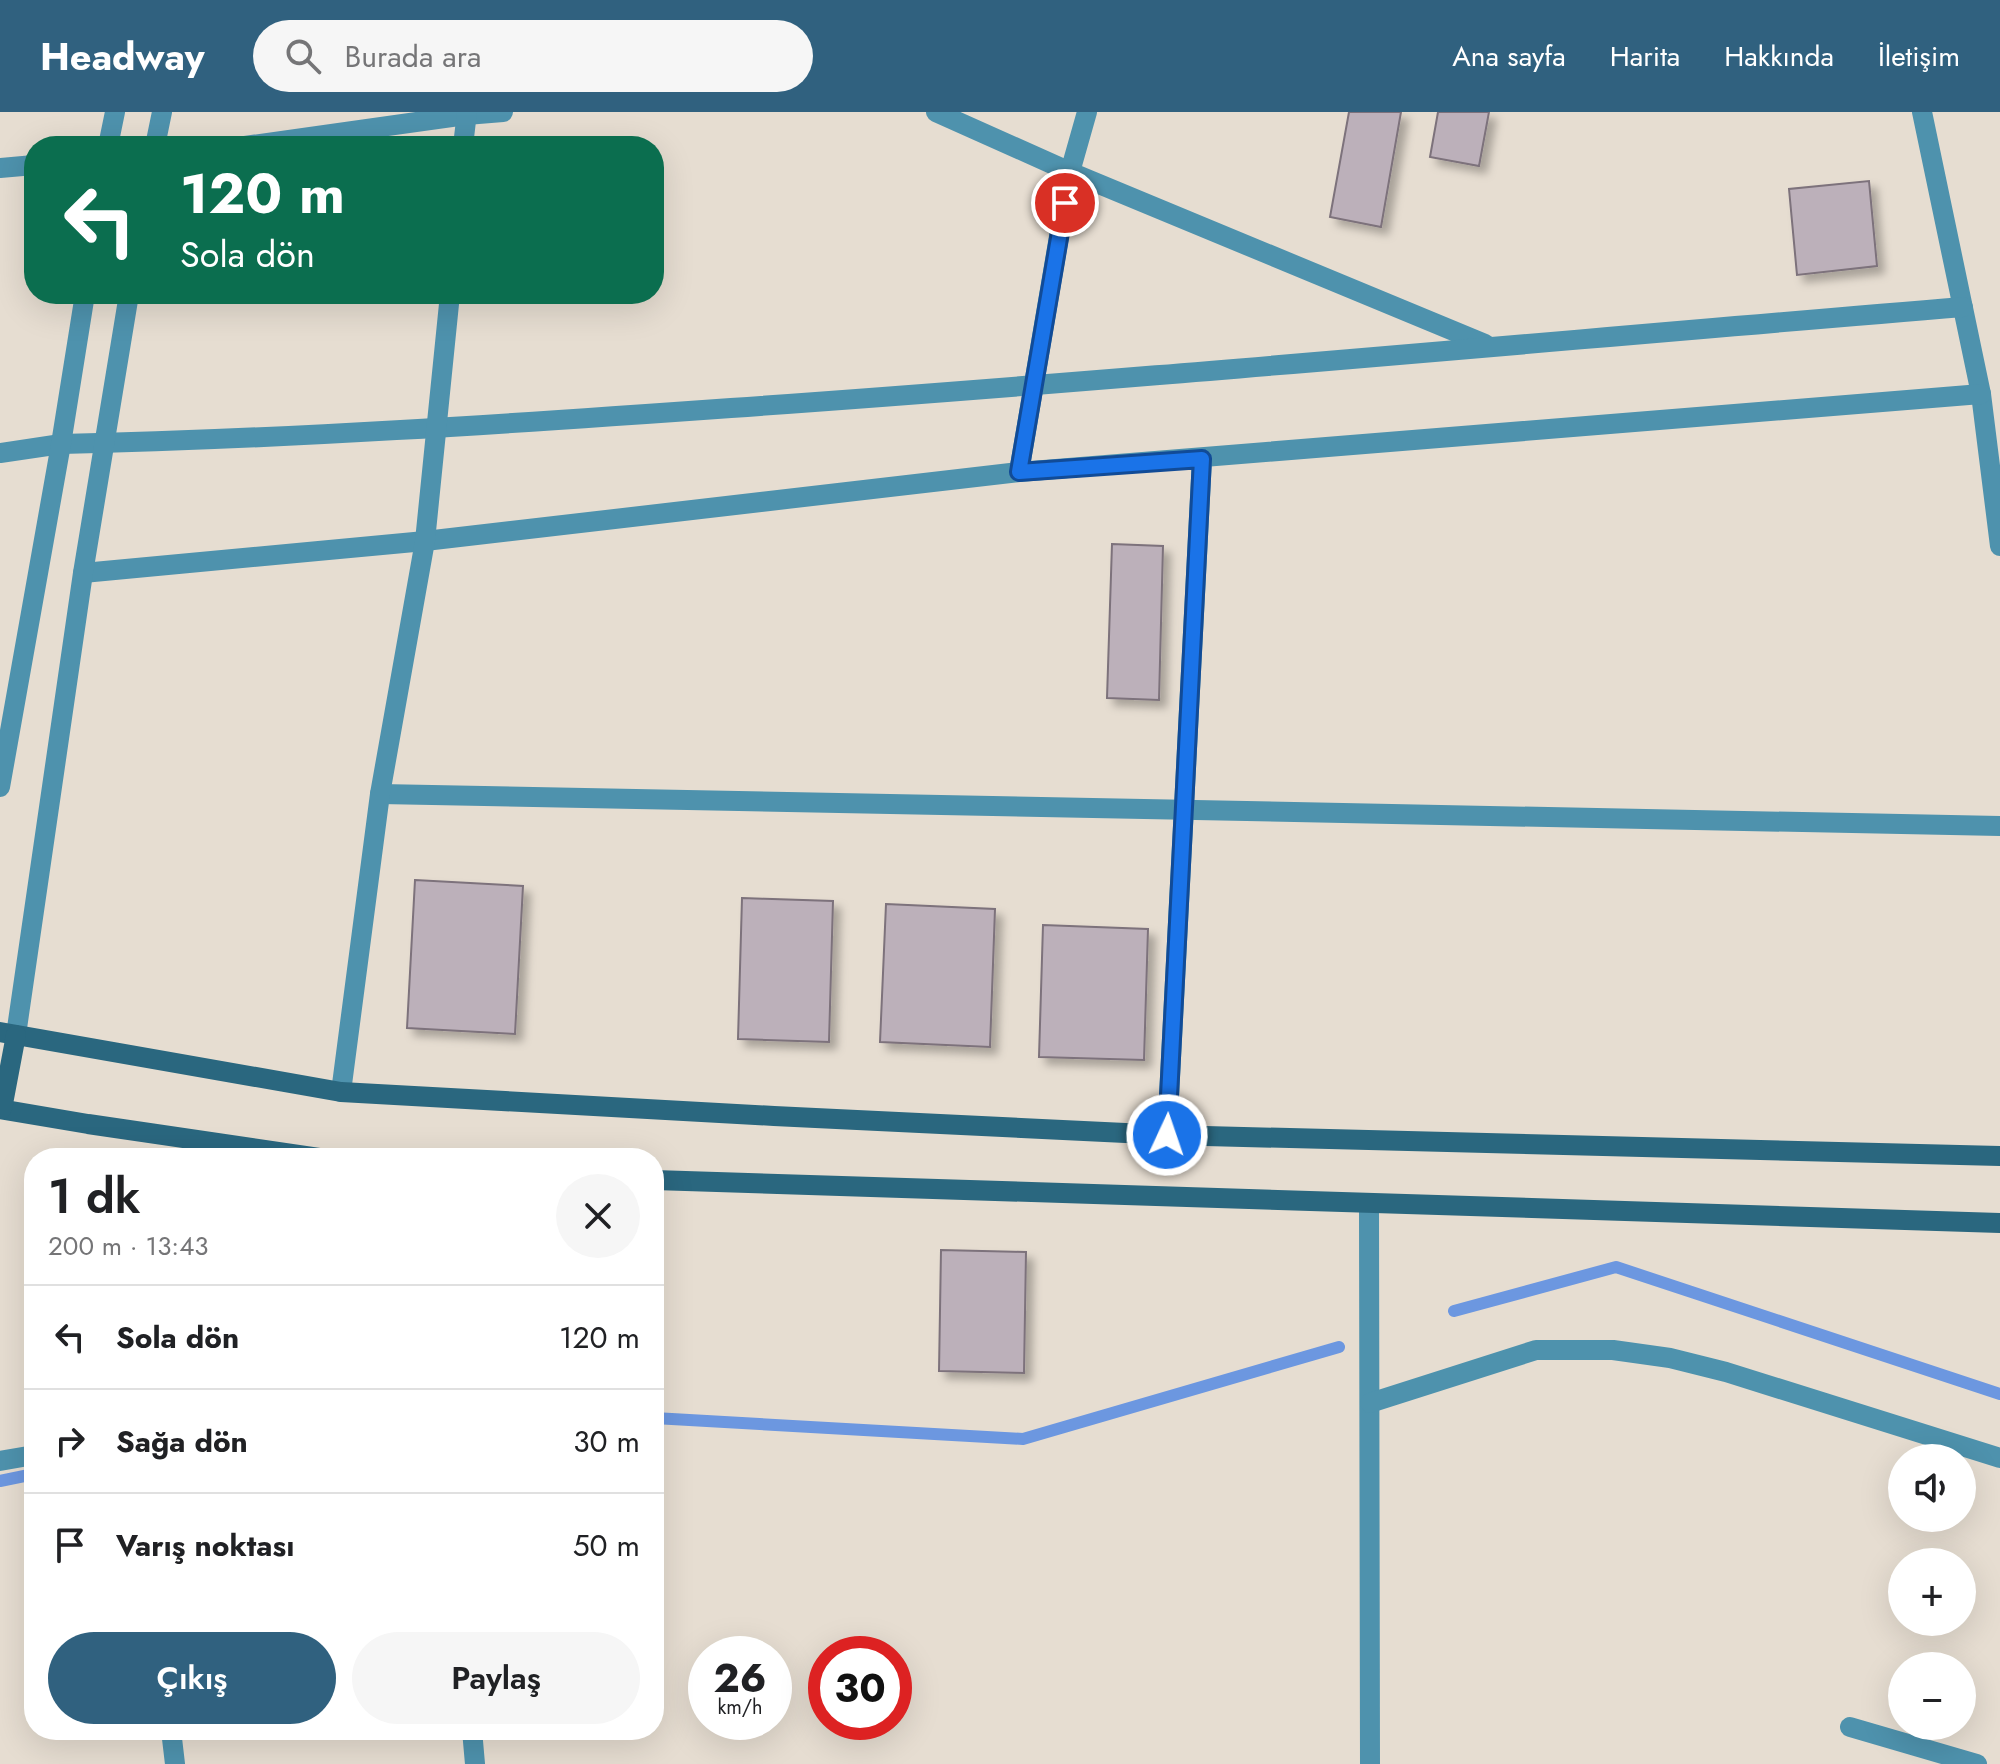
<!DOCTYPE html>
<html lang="tr">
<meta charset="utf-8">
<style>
body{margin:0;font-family:Jost,sans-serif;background:#f6f6f6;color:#202124;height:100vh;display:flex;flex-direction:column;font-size:30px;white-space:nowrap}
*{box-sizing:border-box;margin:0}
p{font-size:26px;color:#757577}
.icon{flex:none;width:44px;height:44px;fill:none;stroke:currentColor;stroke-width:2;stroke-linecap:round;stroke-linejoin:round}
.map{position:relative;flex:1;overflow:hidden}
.drawer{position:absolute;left:24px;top:1036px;width:640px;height:592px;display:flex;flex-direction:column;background:#fff;border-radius:32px;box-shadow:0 8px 32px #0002}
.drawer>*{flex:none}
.guide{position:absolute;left:24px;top:24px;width:640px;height:168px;border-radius:32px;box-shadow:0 8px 32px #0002;background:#0b6e4f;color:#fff;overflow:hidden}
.buttons{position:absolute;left:1888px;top:1332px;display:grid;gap:16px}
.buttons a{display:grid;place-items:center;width:88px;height:88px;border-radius:50%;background:#fff;box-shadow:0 8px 32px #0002;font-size:40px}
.speed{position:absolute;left:688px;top:1524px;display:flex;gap:16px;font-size:40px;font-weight:700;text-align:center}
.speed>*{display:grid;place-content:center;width:104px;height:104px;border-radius:50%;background:#fff;box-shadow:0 8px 32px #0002;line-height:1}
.speed small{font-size:20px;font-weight:400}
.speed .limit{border:12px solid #d22;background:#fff;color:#111}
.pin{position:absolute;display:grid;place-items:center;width:68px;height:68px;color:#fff;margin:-34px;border:4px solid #fff;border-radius:50%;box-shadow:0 2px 8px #0007}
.me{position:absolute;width:88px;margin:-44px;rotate:3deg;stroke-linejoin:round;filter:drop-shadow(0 0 6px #0008)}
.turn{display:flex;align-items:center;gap:28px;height:168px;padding:0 24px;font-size:36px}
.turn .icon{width:104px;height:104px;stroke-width:2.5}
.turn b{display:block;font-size:56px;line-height:68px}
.round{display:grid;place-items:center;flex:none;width:84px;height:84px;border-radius:42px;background:#f6f6f6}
.headline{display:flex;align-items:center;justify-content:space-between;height:136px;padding:0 24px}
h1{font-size:48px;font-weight:600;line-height:60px}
.primary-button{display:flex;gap:16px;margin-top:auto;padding:16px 24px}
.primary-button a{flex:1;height:92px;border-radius:48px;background:#30617f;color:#fff;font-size:32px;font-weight:600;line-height:92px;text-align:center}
.primary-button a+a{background:#f6f6f6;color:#202124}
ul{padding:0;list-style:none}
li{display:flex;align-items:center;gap:24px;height:104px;padding:0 24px;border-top:2px solid #e0e0e0}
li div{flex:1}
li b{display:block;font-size:30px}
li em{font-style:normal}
header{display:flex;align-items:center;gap:48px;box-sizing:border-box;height:112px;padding:0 40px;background:#30617f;color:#fff}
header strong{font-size:38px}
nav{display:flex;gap:44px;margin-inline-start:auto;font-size:28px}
.search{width:560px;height:72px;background:#f6f6f6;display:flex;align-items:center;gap:20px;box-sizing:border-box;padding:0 28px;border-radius:44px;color:#757577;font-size:30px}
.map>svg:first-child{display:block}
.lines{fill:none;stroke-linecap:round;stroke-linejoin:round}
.stream{stroke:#6c97e0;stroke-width:12}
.building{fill:#bcb0ba;stroke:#7d727b;stroke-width:2;filter:url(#shadow)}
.minor{stroke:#4e92ad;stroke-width:20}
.tertiary{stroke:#4e92ad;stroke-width:20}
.secondary{stroke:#2a677f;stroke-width:20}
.route-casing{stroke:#114b97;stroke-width:20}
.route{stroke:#1a73e8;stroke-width:14}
</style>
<header>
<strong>Headway</strong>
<div class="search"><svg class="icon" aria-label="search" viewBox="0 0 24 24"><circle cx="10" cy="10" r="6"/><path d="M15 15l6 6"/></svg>Burada ara</div>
<nav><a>Ana sayfa</a><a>Harita</a><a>Hakkında</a><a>İletişim</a></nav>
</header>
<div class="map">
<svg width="2000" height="1652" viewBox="0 0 2000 1652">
<defs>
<filter id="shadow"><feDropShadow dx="7" dy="7" stdDeviation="4" flood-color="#0004"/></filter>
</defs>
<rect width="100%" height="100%" fill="#e6ddd1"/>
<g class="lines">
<!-- stream -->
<g class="stream">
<polyline points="1454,1199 1616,1155 2000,1282"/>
<polyline points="654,1306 1023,1327 1339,1235"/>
<polyline points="0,1369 34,1362"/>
</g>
</g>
<!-- building -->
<g class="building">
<polygon points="1349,0 1401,0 1381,115 1330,105"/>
<polygon points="1438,0 1489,0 1479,54 1430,45"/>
<polygon points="1869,69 1877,154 1797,163 1789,77"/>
<polygon points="1112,432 1163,434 1159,588 1107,586"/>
<polygon points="415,768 523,774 515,922 407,916"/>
<polygon points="742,786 833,789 829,930 738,927"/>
<polygon points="886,792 995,797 990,935 880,930"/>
<polygon points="1043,813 1148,817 1144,948 1039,945"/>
<polygon points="941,1138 1026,1140 1024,1261 939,1259"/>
</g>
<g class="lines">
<!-- minor -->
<g class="minor">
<polyline points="936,0 1070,60 1485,232"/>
<polyline points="1922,0 1981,282 2000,434"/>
<polyline points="245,34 466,3 503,0"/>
<polyline points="463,34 467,0"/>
<polyline points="0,56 34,53"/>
<path d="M0,341L61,332C285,327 508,312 731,296C1142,267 1552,229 1963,195"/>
<polyline points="1019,360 1070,60 1087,0"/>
<polyline points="83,461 425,429 1019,360 1981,282"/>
<polyline points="380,682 2000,714"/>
<polyline points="341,980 380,682 425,429 450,182"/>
<polyline points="1167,1023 1202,347"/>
<polyline points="1369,1092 1370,1652"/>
<polyline points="1370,1291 1536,1238 1613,1238 1670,1246 1726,1260 2000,1346"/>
<polyline points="0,1349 34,1343"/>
<polyline points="1850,1615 1977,1652"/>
<polyline points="171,1618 175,1652"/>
<polyline points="472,1618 475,1652"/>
</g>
<!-- tertiary -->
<g class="tertiary">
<polyline points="108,34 115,0"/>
<polyline points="155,34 162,0"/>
<polyline points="0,675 61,332 85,182"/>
<polyline points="16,923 83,461 129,182"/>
</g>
<!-- secondary -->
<g class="secondary">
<polyline points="0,920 341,980 774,1004 1167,1023 2000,1044"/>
<polyline points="0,997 88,1012 319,1046"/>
<polyline points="2,997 16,923"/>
<polyline points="654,1068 2000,1111"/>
</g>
</g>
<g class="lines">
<defs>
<polyline id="route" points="1065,91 1019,360 1202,347 1167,1023"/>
</defs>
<!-- route casing -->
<use href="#route" class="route-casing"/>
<!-- route -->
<use href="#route" class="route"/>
</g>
</svg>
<div class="buttons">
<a><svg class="icon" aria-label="sound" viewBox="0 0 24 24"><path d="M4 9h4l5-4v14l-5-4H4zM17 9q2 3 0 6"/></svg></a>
<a>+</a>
<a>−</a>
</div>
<div class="speed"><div>26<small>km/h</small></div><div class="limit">30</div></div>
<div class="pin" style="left:1065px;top:91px;background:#d93025"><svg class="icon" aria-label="arrive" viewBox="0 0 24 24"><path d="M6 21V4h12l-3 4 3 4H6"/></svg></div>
<svg class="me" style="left:1167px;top:1023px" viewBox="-20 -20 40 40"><circle r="17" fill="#1a73e8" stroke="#fff" stroke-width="3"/><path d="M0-11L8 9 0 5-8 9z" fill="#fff"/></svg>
<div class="guide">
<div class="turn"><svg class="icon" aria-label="left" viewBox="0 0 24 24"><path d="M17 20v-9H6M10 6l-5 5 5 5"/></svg><div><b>120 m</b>Sola dön</div></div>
</div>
<section class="drawer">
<div class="headline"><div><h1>1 dk</h1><p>200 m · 13:43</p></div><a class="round"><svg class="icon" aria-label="close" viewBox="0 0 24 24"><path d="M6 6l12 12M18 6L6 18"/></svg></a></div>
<ul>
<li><svg class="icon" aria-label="left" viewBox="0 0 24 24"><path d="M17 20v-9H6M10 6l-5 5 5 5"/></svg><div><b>Sola dön</b></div><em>120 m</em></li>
<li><svg class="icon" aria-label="right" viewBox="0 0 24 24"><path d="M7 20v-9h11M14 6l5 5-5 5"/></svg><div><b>Sağa dön</b></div><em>30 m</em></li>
<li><svg class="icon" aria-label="arrive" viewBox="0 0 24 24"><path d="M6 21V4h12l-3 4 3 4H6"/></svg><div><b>Varış noktası</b></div><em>50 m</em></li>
</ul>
<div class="primary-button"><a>Çıkış</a><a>Paylaş</a></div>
</section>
</div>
